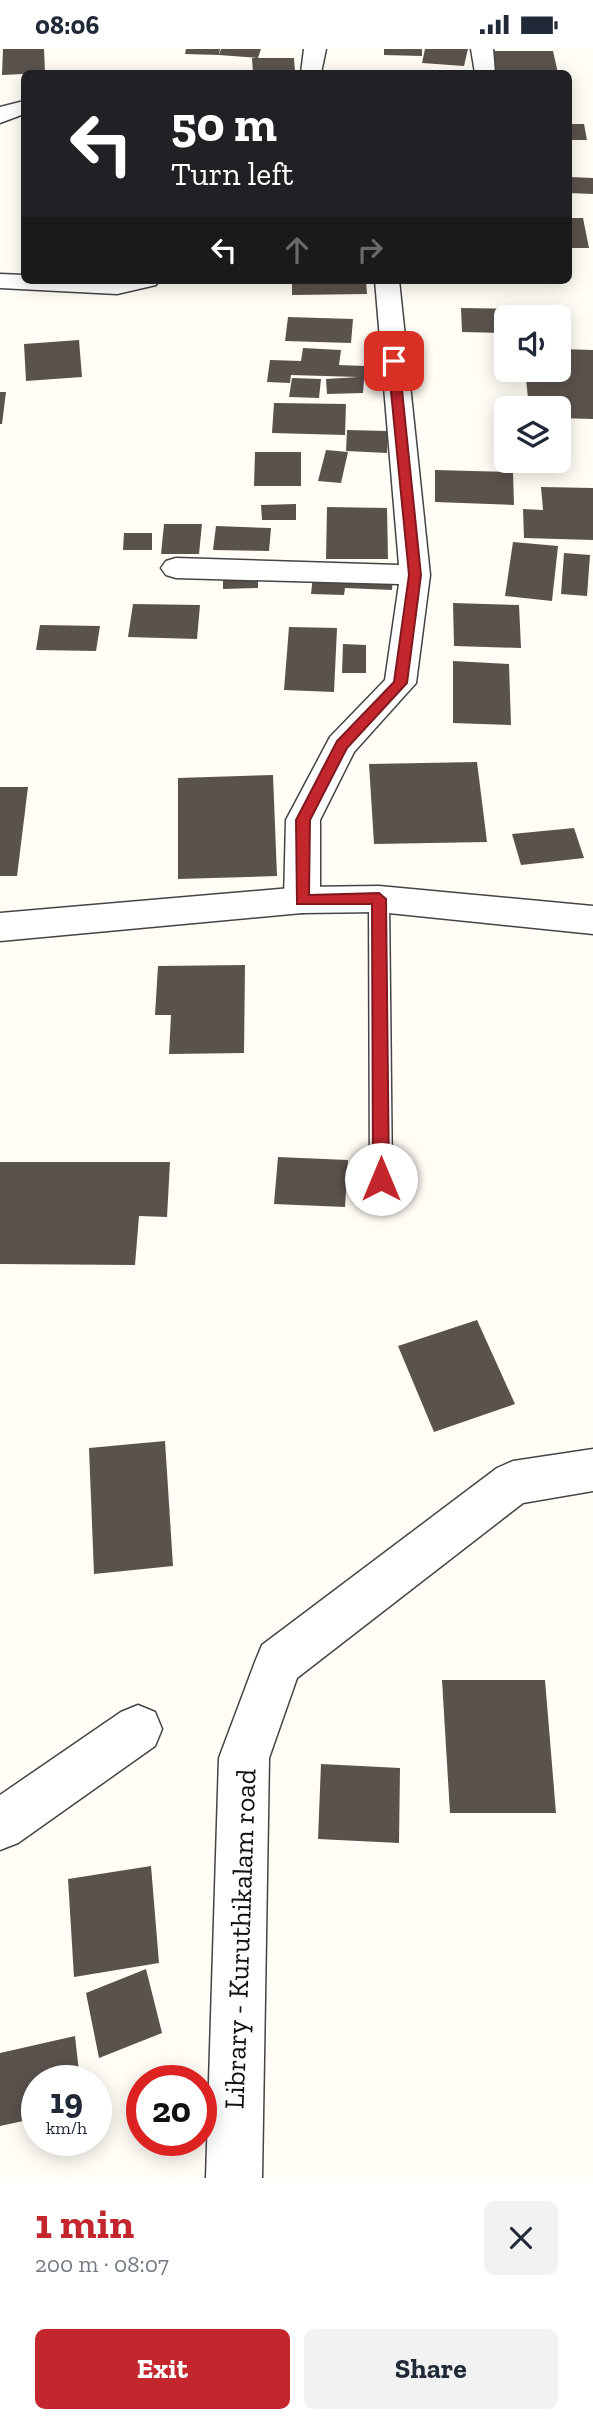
<!DOCTYPE html>
<meta charset="utf-8">
<style>
body{margin:0;font-family:"Zilla Slab",serif;background:#f2f2f3;color:#1f2937;height:100vh;display:flex;flex-direction:column;font-size:26px;white-space:nowrap}
*{box-sizing:border-box;margin:0}
p{font-size:23px;color:#747a83}
.icon{flex:none;width:38px;height:38px;fill:none;stroke:currentColor;stroke-width:2;stroke-linecap:round;stroke-linejoin:round}
.map{position:relative;height:2129px;overflow:hidden}
.panel{display:flex;flex-direction:column;background:#fff;flex:1}
.panel>*{flex:none}
.hud{position:absolute;left:21px;top:21px;width:551px;height:214px;border-radius:10px;box-shadow:0 4px 18px #0003;background:#202124;color:#fff;overflow:hidden}
.fabs{position:absolute;left:494px;top:256px;display:grid;gap:14px}
.fabs a{display:grid;place-items:center;width:77px;height:77px;border-radius:10px;background:#fff;box-shadow:0 4px 18px #0003;font-size:35px}
.speed{position:absolute;left:21px;top:2016px;display:flex;gap:14px;font-size:35px;font-weight:700;text-align:center}
.speed>*{display:grid;place-content:center;width:91px;height:91px;border-radius:50%;background:#fff;box-shadow:0 4px 18px #0003;line-height:1}
.speed small{font-size:18px;font-weight:400}
.speed .limit{border:10px solid #d22;background:#fff;color:#111}
.pin{position:absolute;display:grid;place-items:center;width:60px;height:60px;color:#fff;margin:-30px;border-radius:14px;box-shadow:0 4px 10px #0006}
.me{position:absolute;width:77px;margin:-38px;rotate:0deg;stroke-linejoin:round;filter:drop-shadow(0 0 5px #0008)}
.turn{display:flex;align-items:center;gap:24px;height:147px;padding:0 35px;font-size:32px}
.turn .icon{width:91px;height:91px;stroke-width:2.5}
.turn b{display:block;font-size:49px;line-height:60px}
.lanes{display:flex;align-items:center;height:66px;padding:0 35px;background:#0003;justify-content:center;gap:35px;direction:ltr}
.lanes .off{opacity:.35}
.round{display:grid;place-items:center;flex:none;width:74px;height:74px;border-radius:10px;background:#f2f2f3}
.headline{display:flex;align-items:center;justify-content:space-between;height:119px;padding:0 35px}
h1{font-size:42px;font-weight:800;line-height:52px;color:#c4262e}
.button{display:flex;gap:14px;margin-top:auto;padding:14px 35px}
.button a{flex:1;height:80px;border-radius:10px;background:#c4262e;color:#fff;font-size:28px;font-weight:800;line-height:80px;text-align:center}
.button a+a{background:#f2f2f3;color:#1f2937}
.status{display:flex;justify-content:space-between;align-items:center;height:49px;padding:0 35px;background:#fff;direction:ltr}
.status svg{height:19px;fill:currentColor}
.map>svg:first-child{display:block}
.building{fill:#5a524d}
.lines{fill:none;stroke-linecap:round;stroke-linejoin:round}
.service-casing{stroke:#444;stroke-width:3}
.minor-casing{stroke:#444;stroke-width:3}
.tertiary-casing{stroke:#444;stroke-width:3}
.service{fill:#fff;fill-rule:evenodd}
.minor{fill:#fff;fill-rule:evenodd}
.tertiary{fill:#fff;fill-rule:evenodd}
.route{fill:#c4262e;stroke:#7f191e;stroke-width:2}
.labels{text-anchor:middle;dominant-baseline:central;stroke-width:7;stroke-linejoin:round;paint-order:stroke}
.near-street-label{font-size:28px;fill:#111;stroke:#fff}
</style>
<div class="status"><b>08:06</b><svg viewBox="0 0 49 12"><path d="M0 12V9h3v3zM5 12V6h3v6zM10 12V3h3v9zM15 12V0h3v12zM26 1h20v11H26zM47 4h2v5h-2z"/></svg></div>
<div class="map">
<svg width="593" height="2129" viewBox="0 0 593 2129">
<rect width="100%" height="100%" fill="#fffdf5"/>
<!-- building -->
<g class="building">
<polygon points="3,0 44,0 45,24 2,26"/>
<polygon points="186,0 220,0 219,6 185,5"/>
<polygon points="221,0 261,0 258,9 219,6"/>
<polygon points="384,0 422,0 422,7 384,6"/>
<polygon points="425,0 468,0 464,17 422,14"/>
<polygon points="490,2 553,2 558,24 494,24"/>
<polygon points="252,9 294,9 295,24 253,24"/>
<polygon points="569,75 584,75 587,91 569,91"/>
<polygon points="569,128 593,129 593,145 569,144"/>
<polygon points="569,169 583,169 589,199 569,199"/>
<polygon points="292,231 366,231 367,245 292,246"/>
<polygon points="461,259 526,260 526,268 506,268 506,284 462,283"/>
<polygon points="288,268 353,270 351,294 285,292"/>
<polygon points="79,291 82,328 26,332 24,295"/>
<polygon points="303,299 341,301 339,316 365,317 363,344 327,345 326,330 358,328 291,326 290,334 267,333 270,311 301,312"/>
<polygon points="558,300 593,301 593,370 558,369 558,359 529,359 525,320 558,320"/>
<polygon points="292,329 321,330 319,349 289,348"/>
<polygon points="0,343 6,343 2,375 0,375"/>
<polygon points="274,354 346,355 345,386 272,384"/>
<polygon points="347,381 388,382 387,404 346,402"/>
<polygon points="326,401 348,403 341,434 318,432"/>
<polygon points="255,403 301,403 301,437 254,437"/>
<polygon points="435,421 513,423 514,456 435,453"/>
<polygon points="541,438 593,439 593,491 524,489 523,460 543,461"/>
<polygon points="296,455 296,471 262,471 261,456"/>
<polygon points="327,458 387,459 388,510 326,510"/>
<polygon points="164,475 202,475 199,505 161,505"/>
<polygon points="216,477 271,479 269,502 213,501"/>
<polygon points="124,484 152,484 152,501 123,501"/>
<polygon points="513,493 558,497 552,552 505,547"/>
<polygon points="564,504 590,506 587,547 561,545"/>
<polygon points="223,516 258,516 258,539 223,540"/>
<polygon points="314,518 393,522 392,541 345,539 344,546 311,545"/>
<polygon points="453,554 519,556 521,599 454,597"/>
<polygon points="133,555 200,556 197,590 128,588"/>
<polygon points="40,576 100,577 96,602 36,601"/>
<polygon points="289,578 337,579 334,643 284,641"/>
<polygon points="343,595 366,596 366,624 342,624"/>
<polygon points="453,612 509,615 511,676 453,674"/>
<polygon points="477,713 487,793 374,795 369,715"/>
<polygon points="273,726 277,827 178,830 178,729"/>
<polygon points="0,738 28,738 17,827 0,827"/>
<polygon points="574,779 584,809 521,816 512,785"/>
<polygon points="245,916 244,1004 169,1005 171,966 155,966 158,917"/>
<polygon points="278,1108 348,1111 345,1158 274,1155"/>
<polygon points="0,1113 170,1113 167,1168 139,1167 135,1216 0,1215"/>
<polygon points="477,1271 515,1355 434,1383 398,1297"/>
<polygon points="165,1392 173,1517 94,1525 89,1399"/>
<polygon points="442,1631 545,1631 556,1764 450,1764"/>
<polygon points="321,1715 400,1719 399,1794 318,1790"/>
<polygon points="151,1817 159,1914 74,1928 68,1830"/>
<polygon points="146,1920 162,1984 99,2009 86,1944"/>
<polygon points="75,1987 80,2032 37,2032 37,2069 0,2077 0,2004"/>
</g>
<g class="lines">
<defs>
<polygon id="service" points="379,843 389,850 392,1130 389,1137 381,1139 373,1137 370,1130 369,850"/>
<g id="minor">
<polygon points="304,0 326,0 321,24 301,24"/>
<polygon points="471,0 493,0 495,24 475,24"/>
<polygon points="24,52 24,65 0,74 0,58"/>
<polygon points="0,225 24,226 24,231 159,231 156,236 117,245 0,239"/>
<polygon points="375,231 399,231 430,526 416,634 354,703 320,771 320,851 314,860 302,864 290,860 284,851 286,771 330,688 385,631 399,535 176,529 166,526 161,519 166,512 176,509 399,516"/>
<polygon points="593,1400 593,1442 523,1454 297,1629 269,1709 262,2129 206,2129 219,1709 255,1613 262,1596 497,1419 513,1412"/>
<polygon points="138,1656 155,1663 162,1680 155,1697 18,1794 0,1801 0,1746 121,1663"/>
</g>
<polygon id="tertiary" points="379,837 593,857 593,885 379,863 302,864 0,892 0,864 302,838"/>
</defs>
<!-- service casing -->
<use href="#service" class="service-casing"/>
<!-- minor casing -->
<use href="#minor" class="minor-casing"/>
<!-- tertiary casing -->
<use href="#tertiary" class="tertiary-casing"/>
<!-- service -->
<use href="#service" class="service"/>
<!-- minor -->
<use href="#minor" class="minor"/>
<!-- tertiary -->
<use href="#tertiary" class="tertiary"/>
</g>
<!-- route -->
<polygon class="route" points="394,308 399,312 421,526 407,634 347,699 310,771 309,846 379,844 386,850 389,1130 381,1138 373,1130 372,855 297,855 296,771 337,692 394,633 409,526 388,312"/>
<g class="labels">
<!-- near-street labels -->
<g class="near-street-label">
<text transform="translate(240 1890) rotate(-88)">Library - Kuruthikalam road</text>
</g>
</g>
</svg>
<div class="fabs">
<a><svg class="icon" aria-label="sound" viewBox="0 0 24 24"><path d="M4 9h4l5-4v14l-5-4H4zM17 9q2 3 0 6"/></svg></a>
<a><svg class="icon" aria-label="layers" viewBox="0 0 24 24"><path d="M12 4l9 5-9 5-9-5zM3 14l9 5 9-5"/></svg></a>
</div>
<div class="speed"><div>19<small>km/h</small></div><div class="limit">20</div></div>
<div class="pin" style="left:394px;top:312px;background:#d93025"><svg class="icon" aria-label="arrive" viewBox="0 0 24 24"><path d="M6 21V4h12l-3 4 3 4H6"/></svg></div>
<svg class="me" style="left:381px;top:1130px" viewBox="-20 -20 40 40"><circle r="19" fill="#fff"/><path d="M0-13L10 11 0 6-10 11z" fill="#c4262e"/></svg>
<div class="hud">
<div class="turn"><svg class="icon" aria-label="left" viewBox="0 0 24 24"><path d="M17 20v-9H6M10 6l-5 5 5 5"/></svg><div><b>50 m</b>Turn left</div></div>
<div class="lanes"><svg class="icon" aria-label="left" viewBox="0 0 24 24"><path d="M17 20v-9H6M10 6l-5 5 5 5"/></svg><svg class="icon off" aria-label="ahead" viewBox="0 0 24 24"><path d="M12 20V5M6 11l6-6 6 6"/></svg><svg class="icon off" aria-label="right" viewBox="0 0 24 24"><path d="M7 20v-9h11M14 6l5 5-5 5"/></svg></div>
</div>
</div>
<section class="panel">
<div class="headline"><div><h1>1 min</h1><p>200 m · 08:07</p></div><a class="round"><svg class="icon" aria-label="close" viewBox="0 0 24 24"><path d="M6 6l12 12M18 6L6 18"/></svg></a></div>
<div class="button"><a>Exit</a><a>Share</a></div>
</section>
